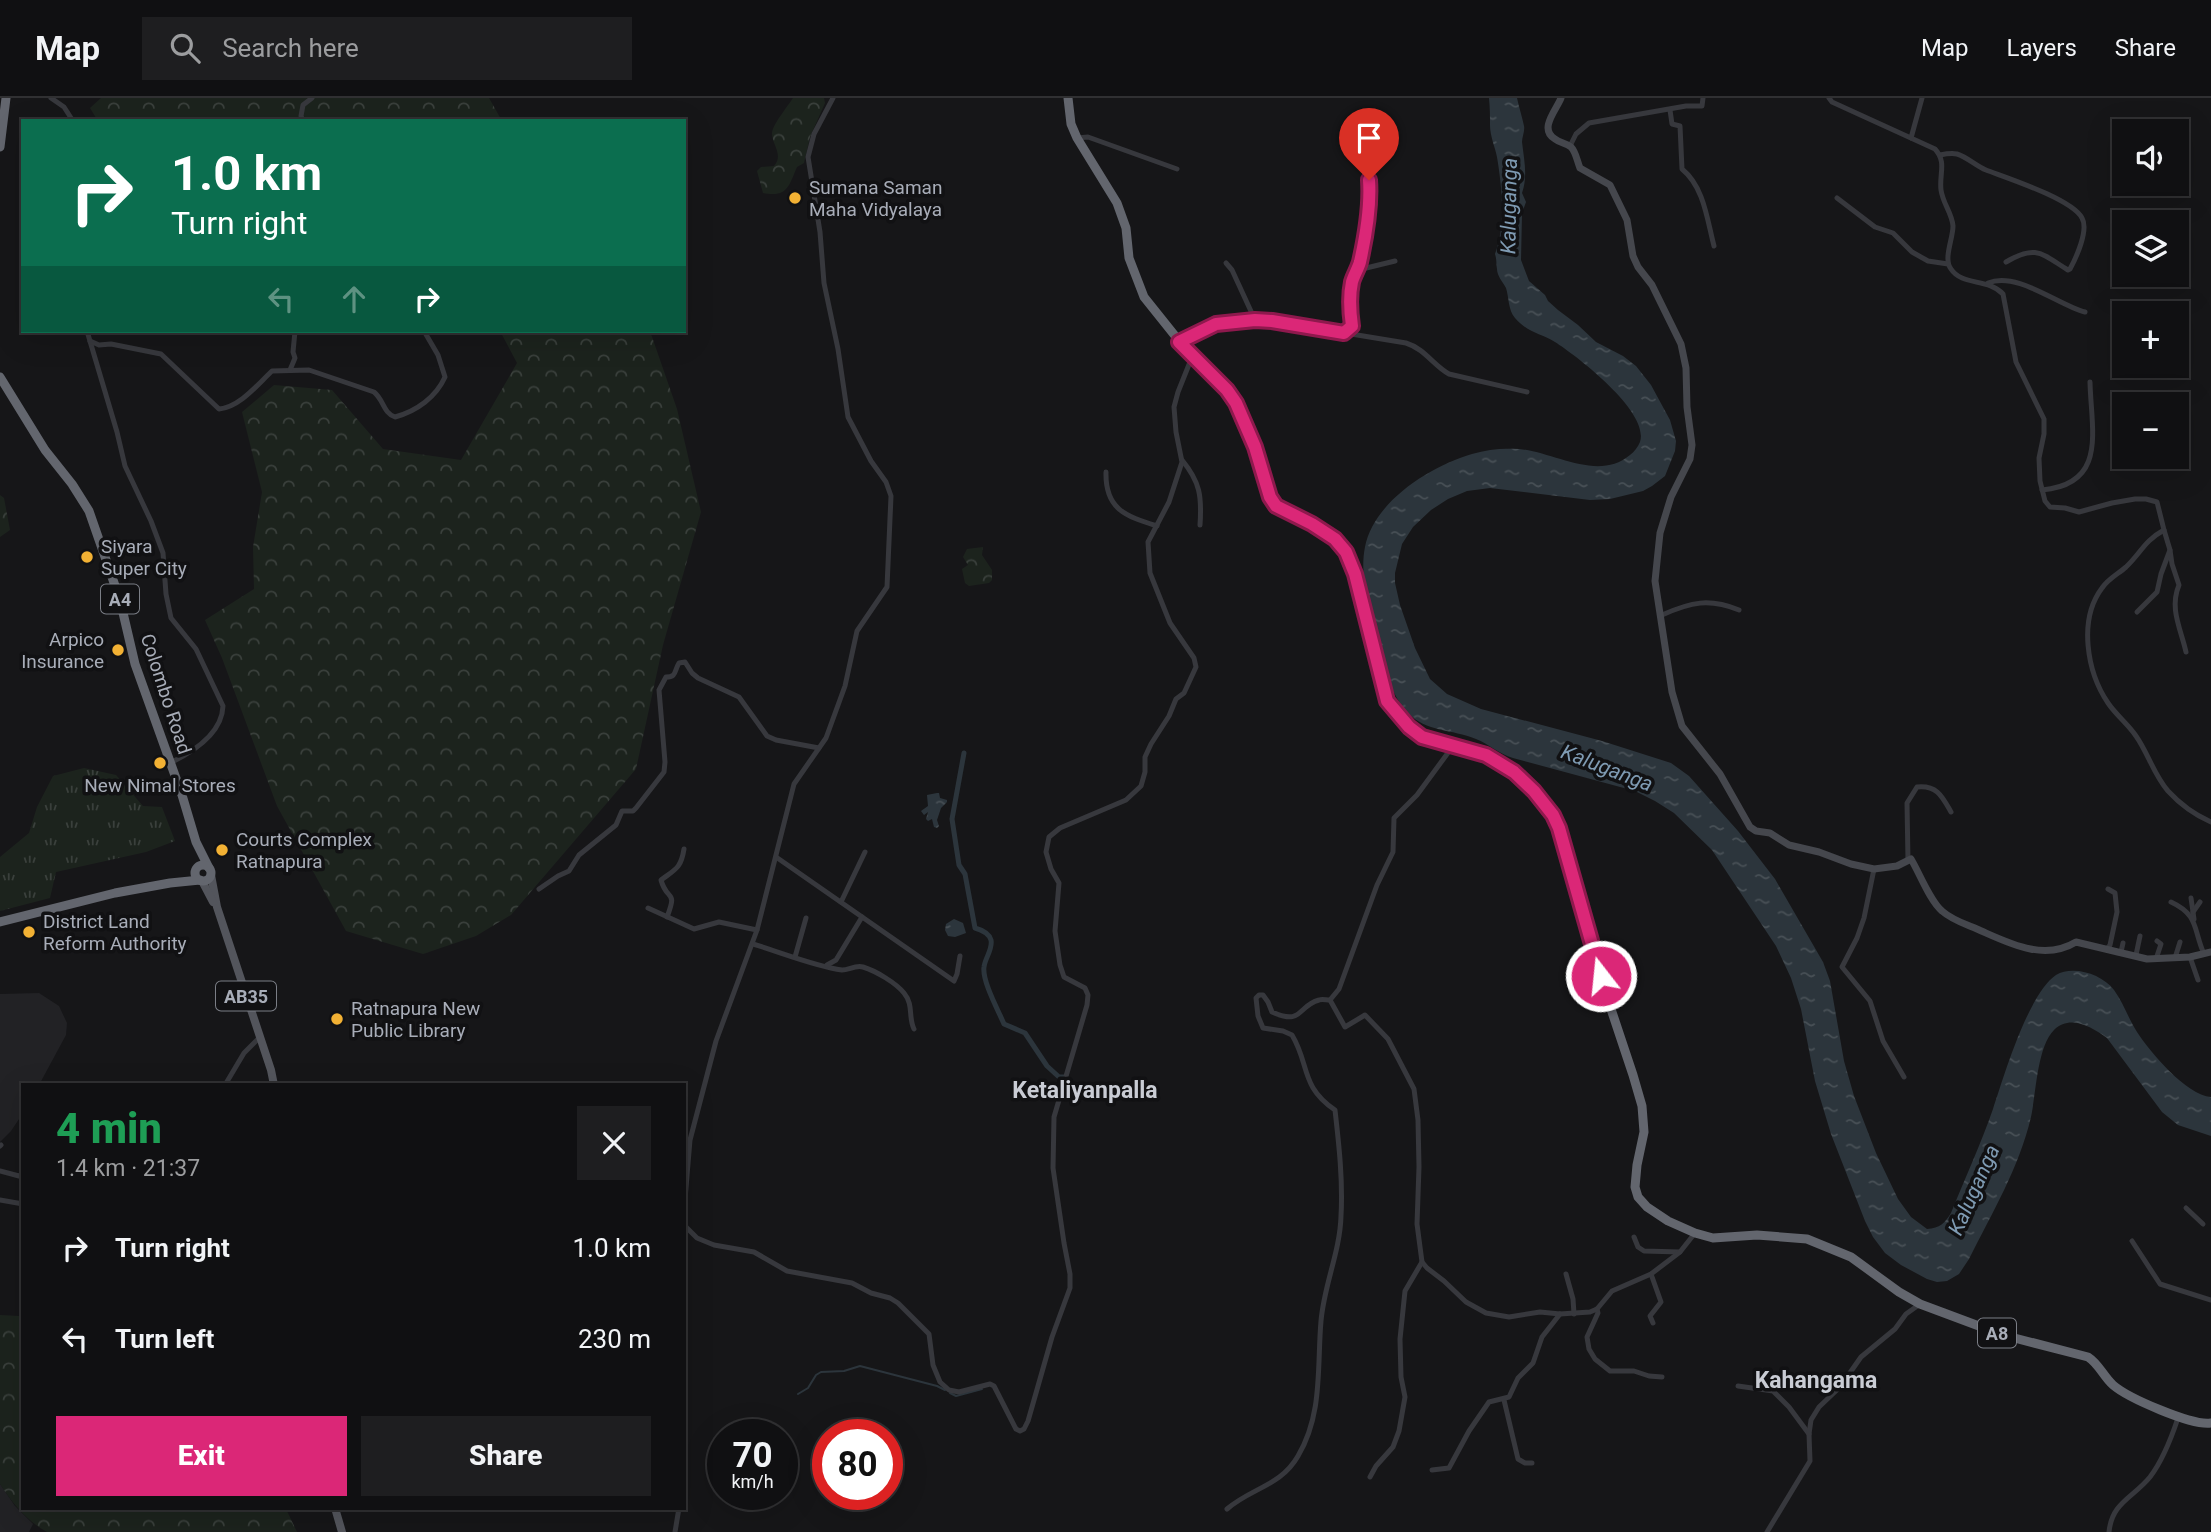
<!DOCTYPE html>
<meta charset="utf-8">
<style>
body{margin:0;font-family:Roboto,sans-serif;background:#1e1e20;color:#f1f3f6;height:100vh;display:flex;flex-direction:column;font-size:26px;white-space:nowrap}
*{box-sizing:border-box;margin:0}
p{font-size:23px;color:#9c9d9f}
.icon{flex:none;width:38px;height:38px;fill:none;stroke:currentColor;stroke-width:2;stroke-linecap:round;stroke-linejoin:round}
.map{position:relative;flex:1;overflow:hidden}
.sheet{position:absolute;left:21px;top:985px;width:665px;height:427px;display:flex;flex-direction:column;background:#101012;border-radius:0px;box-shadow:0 7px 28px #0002,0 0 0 2px #303032}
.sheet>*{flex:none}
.hud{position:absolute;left:21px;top:21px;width:665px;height:214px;border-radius:0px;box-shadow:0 7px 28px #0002,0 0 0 2px #303032;background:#0b6e4f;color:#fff;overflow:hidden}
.fabs{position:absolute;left:2112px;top:21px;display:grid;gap:14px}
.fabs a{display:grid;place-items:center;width:77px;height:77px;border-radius:0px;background:#101012;box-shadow:0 7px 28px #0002,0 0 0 2px #303032;font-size:35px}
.speed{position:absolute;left:707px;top:1321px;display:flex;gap:14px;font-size:35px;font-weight:700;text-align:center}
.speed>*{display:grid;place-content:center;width:91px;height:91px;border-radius:50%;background:#101012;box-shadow:0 7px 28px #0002,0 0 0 2px #303032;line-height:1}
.speed small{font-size:18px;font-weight:400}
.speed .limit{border:10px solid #d22;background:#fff;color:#111}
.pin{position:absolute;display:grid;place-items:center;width:60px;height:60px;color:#fff;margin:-72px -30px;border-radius:50% 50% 50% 0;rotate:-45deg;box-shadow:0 0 7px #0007}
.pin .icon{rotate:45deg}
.me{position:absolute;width:77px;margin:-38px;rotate:344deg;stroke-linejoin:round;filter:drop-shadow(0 0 5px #0008)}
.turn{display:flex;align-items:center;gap:24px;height:147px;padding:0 35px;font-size:32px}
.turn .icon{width:91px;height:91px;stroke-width:2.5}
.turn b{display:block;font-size:49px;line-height:60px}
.lanes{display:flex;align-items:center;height:66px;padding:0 35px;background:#0003;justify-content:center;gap:35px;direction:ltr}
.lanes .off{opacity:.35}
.round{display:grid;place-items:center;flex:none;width:74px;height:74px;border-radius:0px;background:#1e1e20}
.headline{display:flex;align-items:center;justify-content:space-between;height:119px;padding:0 35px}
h1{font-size:42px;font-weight:800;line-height:52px;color:#1e9e55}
.button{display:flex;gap:14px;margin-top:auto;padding:14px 35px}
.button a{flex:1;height:80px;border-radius:0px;background:#db2777;color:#fff;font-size:28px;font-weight:800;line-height:80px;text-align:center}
.button a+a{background:#1e1e20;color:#f1f3f6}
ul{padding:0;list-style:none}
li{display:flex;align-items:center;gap:21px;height:91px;padding:0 35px}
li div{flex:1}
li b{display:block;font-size:26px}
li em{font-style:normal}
header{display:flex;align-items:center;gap:42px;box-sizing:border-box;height:98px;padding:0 35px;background:#101012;border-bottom:2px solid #303032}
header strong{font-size:33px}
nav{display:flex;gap:38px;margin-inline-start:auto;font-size:24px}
.search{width:490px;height:63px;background:#1e1e20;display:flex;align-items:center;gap:18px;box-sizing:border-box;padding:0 24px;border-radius:0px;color:#9c9d9f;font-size:26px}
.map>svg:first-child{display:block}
.built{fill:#222225}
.grass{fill:url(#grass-tufts)}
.forest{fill:url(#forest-crowns)}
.water{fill:url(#water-ripples)}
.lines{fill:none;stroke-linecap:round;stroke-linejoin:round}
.stream{stroke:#2c353c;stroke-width:2}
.canal{stroke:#2c353c;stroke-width:5}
.street{stroke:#37383d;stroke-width:5}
.secondary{stroke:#45474d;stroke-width:7}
.primary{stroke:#53555c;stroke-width:8}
.highway{stroke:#63666e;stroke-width:9}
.route-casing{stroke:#8e194d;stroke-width:18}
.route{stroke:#db2777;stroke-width:12}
.poi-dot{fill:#f2b134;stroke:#111113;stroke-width:2.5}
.labels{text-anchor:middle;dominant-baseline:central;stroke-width:7;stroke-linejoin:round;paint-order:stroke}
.shield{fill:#111113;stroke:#7b7e86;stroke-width:2}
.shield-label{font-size:18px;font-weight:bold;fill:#a8adb8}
.poi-label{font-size:19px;fill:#a8adb8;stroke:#111113;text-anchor:start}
.street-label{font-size:19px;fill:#a8adb8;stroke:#111113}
.water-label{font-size:21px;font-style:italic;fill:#7f9bb3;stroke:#111113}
.quarter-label{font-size:23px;font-weight:bold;fill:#c9ccd4;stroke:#111113}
</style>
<header>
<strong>Map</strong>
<div class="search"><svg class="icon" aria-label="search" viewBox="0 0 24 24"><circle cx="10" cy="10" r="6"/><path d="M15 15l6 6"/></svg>Search here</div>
<nav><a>Map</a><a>Layers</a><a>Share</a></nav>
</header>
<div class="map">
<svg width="2211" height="1434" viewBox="0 0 2211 1434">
<defs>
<pattern id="grass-tufts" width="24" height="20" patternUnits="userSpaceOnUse" patternTransform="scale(1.75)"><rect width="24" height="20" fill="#1c231d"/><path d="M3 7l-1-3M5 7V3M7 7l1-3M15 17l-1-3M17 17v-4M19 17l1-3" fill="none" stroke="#3a403c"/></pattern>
<pattern id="forest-crowns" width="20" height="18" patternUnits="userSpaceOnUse" patternTransform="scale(1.75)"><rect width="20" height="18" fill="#1c231d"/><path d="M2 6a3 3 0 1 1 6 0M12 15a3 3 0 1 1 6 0" fill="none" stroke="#3a403c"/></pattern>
<pattern id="water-ripples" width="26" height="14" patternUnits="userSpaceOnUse" patternTransform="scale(1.75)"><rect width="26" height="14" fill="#2c353c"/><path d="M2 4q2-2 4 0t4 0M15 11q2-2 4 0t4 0" fill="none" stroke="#485056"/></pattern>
</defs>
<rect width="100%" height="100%" fill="#161618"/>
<!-- built -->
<g class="built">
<polygon points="39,895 59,908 67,925 66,937 39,987 23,987 23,1015 11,1033 0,1044 0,896"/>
<polygon points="0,1386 15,1408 33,1426 29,1434 0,1434"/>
</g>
<!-- grass -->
<polygon class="grass" points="84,670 116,677 143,708 162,709 175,743 146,754 56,774 50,800 0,813 0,759 29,735 37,709 53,678"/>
<!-- forest -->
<g class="forest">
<polygon points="101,0 489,0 502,23 98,23 90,10"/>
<path d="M793,0H824L825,5L810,39L804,65L797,69C789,87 788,100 763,95L757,73L761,69L774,68C784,57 772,47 772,35C773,26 788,8 793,0Z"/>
<polygon points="500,233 650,233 677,311 701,414 663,547 636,671 511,817 476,838 423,856 346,833 277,708 222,560 205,522 254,491 253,449 262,394 242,314 274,287 332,292 383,351 461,362 517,265"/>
<polygon points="0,397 4,400 10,432 0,439"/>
<polygon points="983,449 982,457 992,472 992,482 989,485 969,488 965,485 962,471 968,467 963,459 967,451"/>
<path d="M0,1217L19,1218L23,1220V1410L286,1411L297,1434H47C26,1422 13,1406 0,1386Z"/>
</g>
<!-- water -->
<g class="water">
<path d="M1489,0H1517C1519,9 1522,19 1524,28C1525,33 1522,39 1522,44C1524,62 1528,78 1522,95L1526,104L1522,115L1521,162L1529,183L1545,197L1548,203L1558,212L1578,227L1596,244L1623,258L1636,268L1651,287L1670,322L1676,343L1675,353L1665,378L1652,388L1643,393L1610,401L1590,402L1490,390L1467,393L1448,401L1431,412L1413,429L1402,446L1395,475V485L1400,507L1415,550L1430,581L1447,596L1481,611L1602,643L1671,665L1689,678L1738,733L1775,781L1823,864L1830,883L1844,963L1854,998L1876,1055L1898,1101L1911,1119L1927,1131C1940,1130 1945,1125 1951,1115C1965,1080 1981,1046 1993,1011C2004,978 2028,896 2056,877C2073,867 2102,876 2114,892C2123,904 2128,920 2137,934C2150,954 2186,997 2211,999V1038L2178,1027L2162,1014L2107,940C2092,929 2070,916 2054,932C2037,949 2036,996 2031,1019C2019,1070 1992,1115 1969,1161L1959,1176L1947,1183L1937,1184L1927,1181L1901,1167L1885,1155L1873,1139L1865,1123L1831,1036L1815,983L1801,911L1791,880L1776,848L1712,752L1674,715L1655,703L1635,693L1513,660C1499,656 1489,646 1476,641C1452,631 1426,634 1408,615C1390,596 1386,571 1378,548C1370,520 1359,478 1365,449C1374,403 1431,368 1472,356C1488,351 1503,350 1519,351C1554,354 1598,384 1630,357C1634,354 1638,349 1640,344C1650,314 1577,258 1555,244C1540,235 1528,235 1515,220C1508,212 1509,199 1506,190C1503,184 1497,178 1497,171C1496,164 1497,163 1495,156C1506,128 1502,89 1497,59C1495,49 1490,38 1490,27C1490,18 1490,10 1489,0Z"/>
<polygon points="937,695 939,695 940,700 947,702 947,704 941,710 937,722 939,728 937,730 934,729 932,721 928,723 926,721 928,714 924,717 921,713 928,708 927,697"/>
<polygon points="954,821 963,825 966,835 955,839 948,838 945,832 946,826"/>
</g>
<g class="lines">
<!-- stream -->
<g class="stream">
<polyline points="950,1295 956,1298 982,1291"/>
<polyline points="798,1296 808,1290 816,1277 821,1274 844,1273 860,1268 937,1288 945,1292"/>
</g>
<!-- canal -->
<path class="canal" d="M964,655L952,721L959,767L965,776L975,830C982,832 989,835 991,842C993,851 985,860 984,869C982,883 998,912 1004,926L1025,935L1047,968L1059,979H1064"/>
<!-- street -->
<g class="street">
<polyline points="51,0 64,9 73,23"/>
<path d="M1829,0L1832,4L1935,51C1947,64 1939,76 1941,92C1943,106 1952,115 1953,128C1953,141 1943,161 1951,171C1962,188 1988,180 2003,196L2016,264L2044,321V336L2039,360L2040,383L2045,403L2050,409L2065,410L2079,414L2112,405L2135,401H2146L2157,404L2164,432C2144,443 2141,455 2126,469C2118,476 2108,481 2102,490C2078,522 2087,574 2108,605C2116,617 2128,626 2136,638C2148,655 2154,677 2168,693C2180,706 2195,717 2211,724"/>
<path d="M1670,12L1672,26L1680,28L1682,71C1704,89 1707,121 1714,148"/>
<polyline points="303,23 301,18 303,7 312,0"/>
<polyline points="1077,40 1088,39 1177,71"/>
<polyline points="1911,40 1922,0"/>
<polyline points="1570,48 1576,36 1589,25 1686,8 1702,8 1703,0"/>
<path d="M1940,57C1945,56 1952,55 1957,56C1967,59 1976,68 1986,72C2007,80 2072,101 2082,120C2089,132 2076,160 2070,171L2068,172C2042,156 2036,146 2006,164"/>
<polyline points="1837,100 1875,129 1893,135 1912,154 1928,163 1948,166"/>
<polyline points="1226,165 1232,172 1255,222"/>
<polyline points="1358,172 1395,163"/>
<path d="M1988,185C2017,173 2058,207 2085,214"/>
<path d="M87,233L117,334L125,368L151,423L163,455L166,496L171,520L196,551L223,608C222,635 193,654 170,665"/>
<path d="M1344,235L1352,228C1350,214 1349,198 1352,184C1354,177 1358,171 1360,164C1366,137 1371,109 1369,82"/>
<path d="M90,243L99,247L111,246L161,256L219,311C240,309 258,286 272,273L309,272L374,294C384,302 383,315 395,319C417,313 436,299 445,279L438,257L424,233"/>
<path d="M1179,244L1216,226L1255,222L1272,223L1406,245C1425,251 1433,267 1449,276L1527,294"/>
<polyline points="290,272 295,260 293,254 295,233"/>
<path d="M1182,362C1200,384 1202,398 1200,427"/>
<path d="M1106,374C1105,411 1125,418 1157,428"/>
<path d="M2042,392C2108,386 2091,332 2090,284"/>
<path d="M2170,452L2172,466L2179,487C2169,511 2181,531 2186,554"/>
<polyline points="2137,514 2157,494 2161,476 2170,452 2164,432"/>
<path d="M1662,517C1691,504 1709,500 1739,512"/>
<polyline points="776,759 954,883 957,876 960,858"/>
<path d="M1908,763L1907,705L1917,689C1937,687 1942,698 1951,714"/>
<polyline points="1874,771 1864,820 1857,840 1842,869 1870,903 1883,943 1904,979"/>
<path d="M539,791L558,778L569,773L579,757L616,727L622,713H633L636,710L664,674L665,664L659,592L666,579C677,579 674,573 679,565L685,564L692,575L698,580L739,599L767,638L776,642L819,650"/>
<polyline points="2191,800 2194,821"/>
<polyline points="841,804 865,754"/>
<path d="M2171,804C2199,817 2193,831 2204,856"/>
<polyline points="648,810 694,831 719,824 757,832"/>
<polyline points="2193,814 2200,804"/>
<path d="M667,819C678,791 667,804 661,782C676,771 681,770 684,751"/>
<path d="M753,846C780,854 814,868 842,872C849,872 855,867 863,869C876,873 896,885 904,895C914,907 908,919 914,931"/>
<polyline points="2107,851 2110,847 2117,814 2115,795 2108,791"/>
<polyline points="2121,854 2123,845"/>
<polyline points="2136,857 2140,838"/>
<polyline points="795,859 806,820"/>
<polyline points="2190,859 2198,882"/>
<polyline points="2175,860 2180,844"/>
<polyline points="2156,861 2161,846 2157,843"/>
<polyline points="827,867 836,862 862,819"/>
<polyline points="1330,902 1339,891 1377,787 1393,754 1394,720 1417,697 1453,648"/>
<polyline points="225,987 244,955 260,939"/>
<polyline points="0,1048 1,1047"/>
<polyline points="0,1073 19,1078 23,1075"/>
<polyline points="0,1102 23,1106"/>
<polyline points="2186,1110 2203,1126"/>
<polyline points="684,1113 690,1042 716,943 757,832 794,686 826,640 845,588 857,533 887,489 891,398 886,384 871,363 848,319 838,251 824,185 820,134 808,59 814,36 833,0"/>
<polyline points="684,1127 697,1140 714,1147 754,1154 787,1173 852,1185 871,1195 890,1200 898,1205 929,1236 933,1267 940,1284 949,1292 959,1294 990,1286 994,1288 1016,1331 1020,1333 1024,1331 1028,1323 1052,1239 1070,1190 1070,1176 1064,1145 1053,1070 1054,1019 1087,907 1088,897 1085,890 1064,879 1060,867 1055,833 1059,785 1051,771 1046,754 1049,739 1060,730 1126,702 1141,688 1145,674 1145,659 1151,646 1169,618 1176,601 1184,595 1196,569 1194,560 1170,525 1150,475 1148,444 1169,404 1182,364 1176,334 1174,309 1178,294 1192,259"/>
<polyline points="1634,1139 1638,1149 1644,1153 1680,1154"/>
<polyline points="2132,1143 2160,1186 2211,1202"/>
<polyline points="1566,1176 1573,1201 1574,1216"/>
<polyline points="1651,1176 1661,1204 1650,1218 1653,1225"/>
<polyline points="1597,1211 1598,1215 1587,1239 1589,1251 1595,1261 1610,1273 1634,1273 1649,1278 1662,1279"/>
<polyline points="1738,1288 1773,1293 1789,1309 1809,1336"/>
<polyline points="1504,1302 1518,1361 1525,1365 1532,1365"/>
<polyline points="1432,1372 1449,1370 1469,1333 1489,1304 1509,1299 1518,1280 1533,1265 1542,1239 1560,1216"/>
<polyline points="1370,1379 1376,1368 1393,1349 1399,1333 1405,1299 1401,1279 1400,1241 1405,1193 1422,1164"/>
<path d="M1227,1411C1251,1390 1281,1388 1298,1358C1323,1316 1317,1269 1321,1223C1324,1187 1340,1154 1341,1118C1343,1083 1339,1047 1335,1012C1300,988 1310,967 1292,937L1283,933L1263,930L1258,918L1256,900L1259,897H1263L1268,904L1272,914C1303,928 1297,908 1319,902C1322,901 1326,902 1330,902L1345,929L1365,917L1388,941L1414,991L1418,1022L1419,1069L1417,1126L1422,1164L1427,1170L1444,1183L1466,1204L1486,1215L1509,1219L1540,1214L1560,1216L1590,1214L1597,1211L1612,1193L1651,1176L1680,1154L1695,1135"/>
<polyline points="675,1434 679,1410"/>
<polyline points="1767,1434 1810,1363 1809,1336 1811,1322 1819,1309 1840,1289 1861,1259 1895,1231 1906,1216 1920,1206"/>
<path d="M2109,1434C2112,1404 2133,1400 2150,1379C2163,1362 2171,1341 2178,1320"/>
</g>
<!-- secondary -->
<path class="secondary" d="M1561,0C1557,11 1538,31 1555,41C1560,45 1566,45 1571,49C1576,54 1577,63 1580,70L1610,87L1627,122L1633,158L1638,169L1652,187L1681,246L1686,270L1687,309L1692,347L1690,361L1671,399L1660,435L1655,483L1672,594L1682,628L1720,676L1750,729L1756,733L1770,735L1789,747L1819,754L1851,766L1874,771L1897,768L1911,761C1920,776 1930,803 1942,813C1952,822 1965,826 1977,831C2007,844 2043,864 2076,844L2147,861L2190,859L2211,854"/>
<!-- primary -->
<g class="primary">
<polyline points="211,777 217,809 271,972 274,987"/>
<polyline points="202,783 213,804"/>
<polyline points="335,1410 342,1434"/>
</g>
<!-- highway -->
<g class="highway">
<path d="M1068,0L1071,26L1077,40L1117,105L1126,130L1129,160L1144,199L1192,259L1227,292L1236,305L1255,349L1270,399L1276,408L1312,426L1335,441L1346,454L1355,476L1387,602L1409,629L1422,639L1486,657L1514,674L1534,693L1553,717L1559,730L1608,902L1633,977L1642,1008L1644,1034L1637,1067L1635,1089L1638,1099L1647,1109L1668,1123L1695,1135L1713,1140L1757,1137L1807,1141L1851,1159L1899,1194L1920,1206L2003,1237L2088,1259C2099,1266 2103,1278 2113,1287C2128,1300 2192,1328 2211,1325"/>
<polyline points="0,49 6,0"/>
<polyline points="0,279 45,352 72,386 89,413 120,502 135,566 182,697 196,744 209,770"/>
<circle cx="203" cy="775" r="8"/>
<polyline points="0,824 115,795 170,785 200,782"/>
</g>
</g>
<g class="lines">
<defs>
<path id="route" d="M1369,82C1371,109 1366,137 1360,164C1358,171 1354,177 1352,184C1349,198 1350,214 1352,228L1344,235L1272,223L1255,222L1216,226L1179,244L1227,292L1236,305L1255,349L1270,399L1276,408L1312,426L1335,441L1346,454L1355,476L1387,603L1409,629L1422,639L1486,657L1514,674L1534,693L1553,717L1559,730L1601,878"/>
</defs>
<!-- route casing -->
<use href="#route" class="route-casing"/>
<!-- route -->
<use href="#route" class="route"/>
</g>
<!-- markers -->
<g class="poi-dot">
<circle cx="795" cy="100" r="7"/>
<circle cx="87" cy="459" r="7"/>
<circle cx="118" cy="552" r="7"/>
<circle cx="160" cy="665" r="7"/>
<circle cx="222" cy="752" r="7"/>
<circle cx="29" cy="834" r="7"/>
<circle cx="337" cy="921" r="7"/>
</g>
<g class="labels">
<!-- shield labels -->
<g class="shield">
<rect x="101" y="486.5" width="38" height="29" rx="5"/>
<rect x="216" y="883.5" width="60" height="29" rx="5"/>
<rect x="1978" y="1220.5" width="38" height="29" rx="5"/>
</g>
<g class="shield-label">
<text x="120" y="501">A4</text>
<text x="246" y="898">AB35</text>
<text x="1997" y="1235">A8</text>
</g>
<!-- poi labels -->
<g class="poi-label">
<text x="809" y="89">Sumana Saman<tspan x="809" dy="22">Maha Vidyalaya</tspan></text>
<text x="101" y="448">Siyara<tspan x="101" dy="22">Super City</tspan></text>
<text x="104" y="541" text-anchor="end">Arpico<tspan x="104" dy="22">Insurance</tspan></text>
<text x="160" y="687" text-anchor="middle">New Nimal Stores</text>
<text x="236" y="741">Courts Complex<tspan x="236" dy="22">Ratnapura</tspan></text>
<text x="43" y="823">District Land<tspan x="43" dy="22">Reform Authority</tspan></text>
<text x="351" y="910">Ratnapura New<tspan x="351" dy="22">Public Library</tspan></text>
</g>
<!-- street labels -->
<g class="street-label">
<text transform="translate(166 596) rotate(72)">Colombo Road</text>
</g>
<!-- water labels -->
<g class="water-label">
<text transform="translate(1509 108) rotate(-89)">Kaluganga</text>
<text transform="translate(1607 670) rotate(21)">Kaluganga</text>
<text transform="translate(1974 1092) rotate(-66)">Kaluganga</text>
</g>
<!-- quarter labels -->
<g class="quarter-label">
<text x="1085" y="992">Ketaliyanpalla</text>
<text x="1816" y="1282">Kahangama</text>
</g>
</g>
</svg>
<div class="fabs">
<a><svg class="icon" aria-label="sound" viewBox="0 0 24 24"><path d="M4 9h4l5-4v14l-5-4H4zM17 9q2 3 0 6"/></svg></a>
<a><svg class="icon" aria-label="layers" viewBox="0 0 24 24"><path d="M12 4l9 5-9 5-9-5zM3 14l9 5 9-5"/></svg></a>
<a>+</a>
<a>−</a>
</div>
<div class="speed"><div>70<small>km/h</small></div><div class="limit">80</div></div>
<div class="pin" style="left:1369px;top:82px;background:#d93025"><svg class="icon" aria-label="arrive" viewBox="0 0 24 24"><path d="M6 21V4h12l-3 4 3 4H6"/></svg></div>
<svg class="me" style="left:1601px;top:878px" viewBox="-20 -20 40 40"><circle r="17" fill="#db2777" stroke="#fff" stroke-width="3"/><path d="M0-11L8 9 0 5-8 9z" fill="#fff"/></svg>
<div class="hud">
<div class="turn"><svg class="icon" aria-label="right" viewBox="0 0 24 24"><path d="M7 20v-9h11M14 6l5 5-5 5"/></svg><div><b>1.0 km</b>Turn right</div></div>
<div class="lanes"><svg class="icon off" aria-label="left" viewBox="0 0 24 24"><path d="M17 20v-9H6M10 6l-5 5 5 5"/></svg><svg class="icon off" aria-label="ahead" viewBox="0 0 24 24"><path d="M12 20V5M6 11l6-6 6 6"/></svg><svg class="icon" aria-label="right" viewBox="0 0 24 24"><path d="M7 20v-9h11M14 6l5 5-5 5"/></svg></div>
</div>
<section class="sheet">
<div class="headline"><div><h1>4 min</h1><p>1.4 km · 21:37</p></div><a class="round"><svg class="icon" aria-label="close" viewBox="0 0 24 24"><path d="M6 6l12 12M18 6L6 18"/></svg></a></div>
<ul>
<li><svg class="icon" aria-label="right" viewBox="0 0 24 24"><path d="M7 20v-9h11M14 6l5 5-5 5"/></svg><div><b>Turn right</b></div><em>1.0 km</em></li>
<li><svg class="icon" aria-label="left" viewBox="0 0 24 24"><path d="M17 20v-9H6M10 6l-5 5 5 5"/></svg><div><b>Turn left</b></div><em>230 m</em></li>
</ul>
<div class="button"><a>Exit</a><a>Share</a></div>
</section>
</div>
